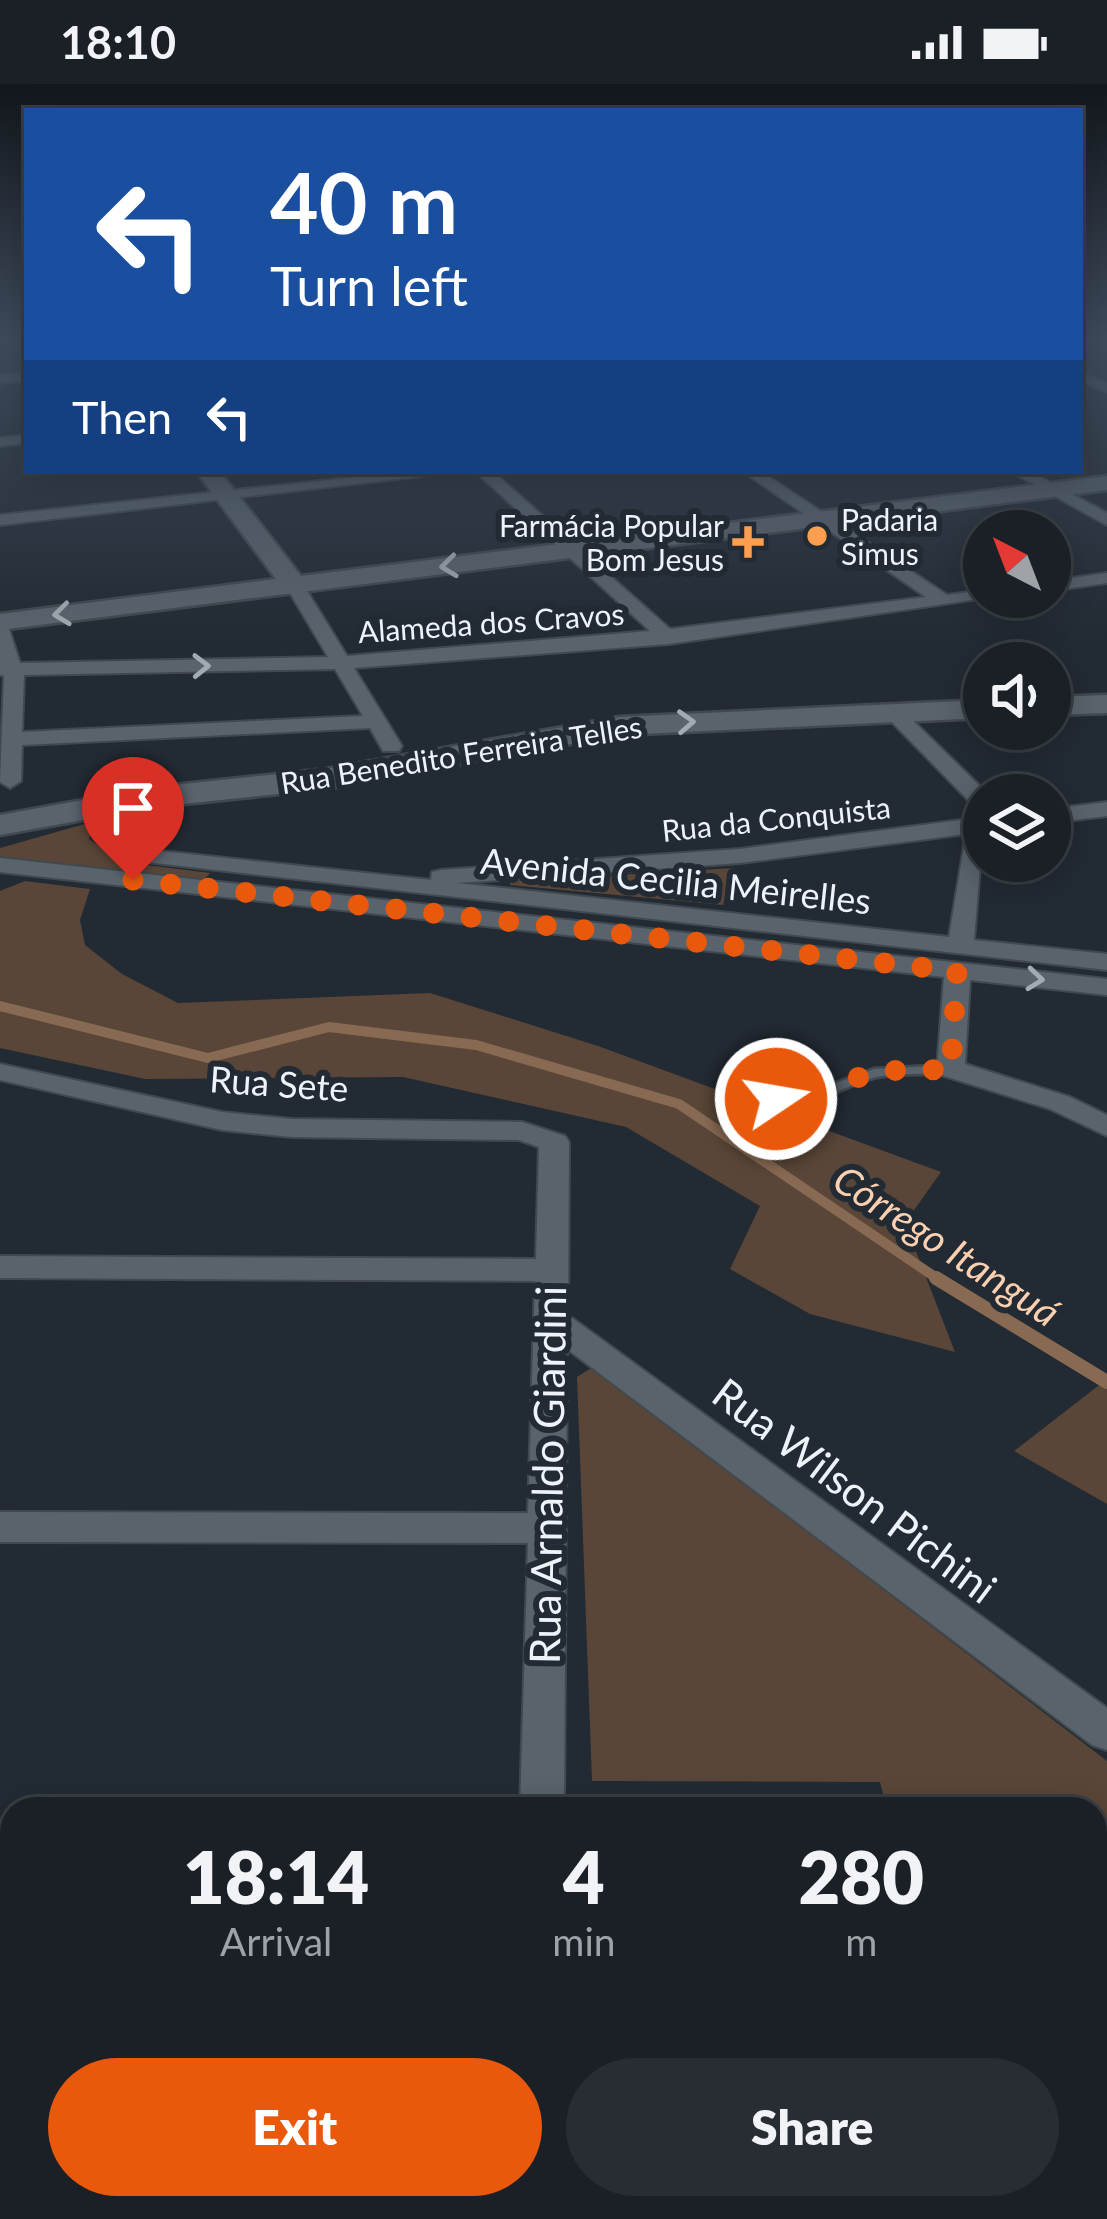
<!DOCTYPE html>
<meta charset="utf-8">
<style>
body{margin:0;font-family:Lato,sans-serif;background:#272d32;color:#f1f3f6;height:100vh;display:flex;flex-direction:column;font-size:45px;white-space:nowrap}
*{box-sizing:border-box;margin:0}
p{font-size:39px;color:#9fa3a7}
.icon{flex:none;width:66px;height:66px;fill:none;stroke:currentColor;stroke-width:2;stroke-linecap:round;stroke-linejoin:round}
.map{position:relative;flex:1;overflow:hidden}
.drawer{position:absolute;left:0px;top:1713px;width:1107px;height:423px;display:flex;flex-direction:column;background:#1a2026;border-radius:36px 36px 0 0;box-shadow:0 6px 30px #0003,0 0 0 3px #383e43}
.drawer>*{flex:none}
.banner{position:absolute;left:24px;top:24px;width:1059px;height:366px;border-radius:0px;box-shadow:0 6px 30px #0003,0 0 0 3px #383e43;background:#1a4fa0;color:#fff;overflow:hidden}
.needle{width:78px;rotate:318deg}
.fabs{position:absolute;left:963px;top:426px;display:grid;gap:24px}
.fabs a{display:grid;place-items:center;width:108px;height:108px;border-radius:50%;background:#1a2026;box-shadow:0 6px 30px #0003,0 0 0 3px #383e43;font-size:60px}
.pin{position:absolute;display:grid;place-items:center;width:102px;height:102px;color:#fff;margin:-123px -51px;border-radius:50% 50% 50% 0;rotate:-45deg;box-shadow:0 0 12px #0007}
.pin .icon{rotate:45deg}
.me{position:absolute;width:132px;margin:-66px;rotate:78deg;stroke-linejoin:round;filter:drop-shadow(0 0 9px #0008)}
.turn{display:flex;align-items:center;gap:42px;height:252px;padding:0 48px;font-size:54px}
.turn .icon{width:156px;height:156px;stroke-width:2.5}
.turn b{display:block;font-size:84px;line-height:102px}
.then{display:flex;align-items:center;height:114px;padding:0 48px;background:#0003;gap:24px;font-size:45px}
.eta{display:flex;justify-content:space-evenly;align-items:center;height:204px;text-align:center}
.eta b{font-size:72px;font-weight:800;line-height:84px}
.button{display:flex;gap:24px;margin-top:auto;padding:24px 48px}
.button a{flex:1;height:138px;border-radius:72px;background:#ea580c;color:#fff;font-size:48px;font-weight:800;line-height:138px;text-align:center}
.button a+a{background:#272d32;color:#f1f3f6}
.status{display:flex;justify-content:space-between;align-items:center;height:84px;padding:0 60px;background:#1a2026;direction:ltr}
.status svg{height:33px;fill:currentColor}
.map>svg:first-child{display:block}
.green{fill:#594638}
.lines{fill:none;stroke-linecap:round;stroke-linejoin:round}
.stream-far1{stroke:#886a53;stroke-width:10}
.stream{stroke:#886a53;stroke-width:14}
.lane-casing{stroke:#41494f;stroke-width:5}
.street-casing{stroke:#41494f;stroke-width:4}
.secondary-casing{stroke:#41494f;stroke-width:5}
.lane{fill:#59636c;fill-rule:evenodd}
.street{fill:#59636c;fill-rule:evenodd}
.secondary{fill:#59636c;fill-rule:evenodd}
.oneway{stroke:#a3abb2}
.route{stroke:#ea580c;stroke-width:21;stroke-dasharray:0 37.8}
.poi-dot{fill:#fb9e50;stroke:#222a33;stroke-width:4.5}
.labels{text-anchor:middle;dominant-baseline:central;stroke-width:12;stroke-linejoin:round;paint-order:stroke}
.far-poi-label{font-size:30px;fill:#edf3f8;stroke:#222a33;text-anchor:start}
.far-street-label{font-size:30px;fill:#edf3f8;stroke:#222a33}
.street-label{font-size:36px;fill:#edf3f8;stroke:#222a33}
.water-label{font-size:39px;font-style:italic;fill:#fbd0b0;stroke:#222a33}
.near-street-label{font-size:42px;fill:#edf3f8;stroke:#222a33}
</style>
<div class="status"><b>18:10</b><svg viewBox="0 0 49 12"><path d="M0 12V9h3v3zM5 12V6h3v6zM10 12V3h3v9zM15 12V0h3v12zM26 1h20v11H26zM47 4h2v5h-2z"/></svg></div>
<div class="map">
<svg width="1107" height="2135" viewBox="0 0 1107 2135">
<rect width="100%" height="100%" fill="#222a33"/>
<!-- green -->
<g class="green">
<polygon points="95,737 89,755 122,778 210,789 203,797 0,773 0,764"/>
<polygon points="735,784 723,821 510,801 510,797"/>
<polygon points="25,797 90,805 80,836 85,861 122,890 178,919 430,909 598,962 941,1088 905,1139 955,1268 810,1230 730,1185 760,1122 626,1043 403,993 145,995 0,964 0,807"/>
<polygon points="593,1283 1107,1677 1107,2064 1095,2064 1095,1725 887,1725 880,1698 592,1697 577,1293"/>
<polygon points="1107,1295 1107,1420 1014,1367"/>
</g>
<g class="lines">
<!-- stream-far1 -->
<polyline class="stream-far1" points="0,922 208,974 329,943 476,961 679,1020 941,1197"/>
<!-- stream -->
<polyline class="stream" points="936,1194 1107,1298"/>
<defs>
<path id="lane" d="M951,981L956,982L958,985L956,988C927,992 897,987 869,995C838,1004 801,1033 769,1015L776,1011L789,1012L809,1009L874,985Z"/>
<g id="street">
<polygon points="1080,288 1107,299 1107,308 1080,297"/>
<polygon points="27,289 27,297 0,299 0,291"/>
<polygon points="27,351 27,359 0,362 0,354"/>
<polygon points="415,387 466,387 0,441 0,431"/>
<path d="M475,387H492L670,545L926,513L742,387H760L947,511L984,506V513H992L669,560L354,584L402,662L399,667H383L370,644L22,661L21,697L10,704L0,698L4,592L0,591V539L9,545L20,579L328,573L286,502L295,497L304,502L347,572L650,547ZM335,585L363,632L22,648L24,591Z"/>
<polygon points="1010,387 1029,387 1107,429 1107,441"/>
<polygon points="1107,489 1107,499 1050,507 1050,497"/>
<polygon points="887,625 901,625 989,711 984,711 984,726 976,724 887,633"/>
<path d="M155,706L163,708V718L129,735L121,745L142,765L431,796L432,788L441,786L740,765L984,733L974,856L1107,870V886L128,776L104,760L97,745L113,725ZM966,750L949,853L457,799L740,779Z"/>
<polygon points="1107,718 1107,732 1050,739 1050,725"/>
<polygon points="0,774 1107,895 1107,911 970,896 965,980 1070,1013 1107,1031 1107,1052 1050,1025 941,991 937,985 944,893 0,788"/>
<polygon points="0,980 222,1028 292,1035 522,1038 565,1052 569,1058 568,1231 1107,1624 1107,1666 1092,1661 567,1265 564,1725 520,1725 528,1459 0,1458 0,1428 528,1429 535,1197 0,1194 0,1172 536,1175 539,1063 519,1056 292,1053 222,1046 0,996"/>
<rect x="0" y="1804" width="12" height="44"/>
<polygon points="513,2124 565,2124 566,2135 512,2135"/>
</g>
<g id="secondary">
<polygon points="196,387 219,387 301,492 1107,392 1107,406 0,546 0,530 276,495"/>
<polygon points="1107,611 1107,629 1050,631 1050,613"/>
<polygon points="984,616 984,634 619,651 326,705 155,723 0,751 0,731 155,703 326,685 619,633"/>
</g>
</defs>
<!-- lane casing -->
<use href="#lane" class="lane-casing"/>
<!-- street casing -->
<use href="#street" class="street-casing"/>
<!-- secondary casing -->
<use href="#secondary" class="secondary-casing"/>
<!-- lane -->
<use href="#lane" class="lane"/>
<!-- street -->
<use href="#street" class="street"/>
<!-- secondary -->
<use href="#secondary" class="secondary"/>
</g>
<!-- one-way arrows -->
<defs><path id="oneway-chevron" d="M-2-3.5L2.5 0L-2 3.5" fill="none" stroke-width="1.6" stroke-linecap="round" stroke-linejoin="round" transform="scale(3)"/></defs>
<g class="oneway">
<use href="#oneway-chevron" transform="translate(449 482) rotate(173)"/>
<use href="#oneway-chevron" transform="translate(62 530) rotate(173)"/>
<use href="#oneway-chevron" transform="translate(201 582) rotate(-1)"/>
<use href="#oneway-chevron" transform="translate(686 638) rotate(-3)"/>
<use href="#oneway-chevron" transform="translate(1035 895) rotate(6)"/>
</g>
<!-- sky -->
<linearGradient id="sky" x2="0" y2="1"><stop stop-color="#13171c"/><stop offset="0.46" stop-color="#3e4a5b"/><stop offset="1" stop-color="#3e4a5b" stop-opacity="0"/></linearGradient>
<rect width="1107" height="555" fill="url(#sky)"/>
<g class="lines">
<!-- route -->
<path class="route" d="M133,796L957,887L951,985C925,987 899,984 874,989C839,996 813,1023 776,1015"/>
</g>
<!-- markers -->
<g class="poi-dot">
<circle cx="817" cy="452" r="12"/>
<path d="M742 440h12v12h12v12h-12v12h-12v-12h-12v-12h12z"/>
</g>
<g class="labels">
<!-- far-poi labels -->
<g class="far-poi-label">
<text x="841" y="435">Padaria<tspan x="841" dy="34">Simus</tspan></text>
<text x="724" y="441" text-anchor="end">Farmácia Popular<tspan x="724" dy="34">Bom Jesus</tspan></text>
</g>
<!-- far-street labels -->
<g class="far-street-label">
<text transform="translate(491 538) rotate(-4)">Alameda dos Cravos</text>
<text transform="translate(461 670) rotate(-9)">Rua Benedito Ferreira Telles</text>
<text transform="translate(776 734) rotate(-6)">Rua da Conquista</text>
</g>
<!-- street labels -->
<g class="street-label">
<text transform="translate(676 796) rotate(6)">Avenida Cecilia Meirelles</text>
<text transform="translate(279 999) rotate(4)">Rua Sete</text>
</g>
<!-- water labels -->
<g class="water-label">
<text transform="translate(947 1161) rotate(33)">Córrego Itanguá</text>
</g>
<!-- near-street labels -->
<g class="near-street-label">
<text transform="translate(547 1391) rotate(-89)">Rua Arnaldo Giardini</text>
<text transform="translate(855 1406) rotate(37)">Rua Wilson Pichini</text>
</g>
</g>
</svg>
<div class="fabs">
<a><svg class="needle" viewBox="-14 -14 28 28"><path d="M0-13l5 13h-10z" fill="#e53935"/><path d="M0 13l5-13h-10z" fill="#9fa3a7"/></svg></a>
<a><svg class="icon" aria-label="sound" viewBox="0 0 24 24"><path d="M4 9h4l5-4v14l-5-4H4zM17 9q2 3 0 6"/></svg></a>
<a><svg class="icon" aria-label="layers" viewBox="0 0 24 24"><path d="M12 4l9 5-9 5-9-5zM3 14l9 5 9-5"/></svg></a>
</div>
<div class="pin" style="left:133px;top:796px;background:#d93025"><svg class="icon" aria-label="arrive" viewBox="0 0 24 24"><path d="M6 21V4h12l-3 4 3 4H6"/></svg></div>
<svg class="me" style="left:776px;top:1015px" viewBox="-20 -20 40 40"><circle r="17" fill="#ea580c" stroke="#fff" stroke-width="3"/><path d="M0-11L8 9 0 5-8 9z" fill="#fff"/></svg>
<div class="banner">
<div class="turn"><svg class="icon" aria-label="left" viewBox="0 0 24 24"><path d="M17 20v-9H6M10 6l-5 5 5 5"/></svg><div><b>40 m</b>Turn left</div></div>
<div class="then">Then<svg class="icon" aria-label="left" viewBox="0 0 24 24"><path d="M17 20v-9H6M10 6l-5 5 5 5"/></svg></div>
</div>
<section class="drawer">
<div class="eta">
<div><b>18:14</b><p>Arrival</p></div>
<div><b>4</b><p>min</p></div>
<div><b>280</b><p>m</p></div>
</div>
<div class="button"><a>Exit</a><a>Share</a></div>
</section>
</div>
